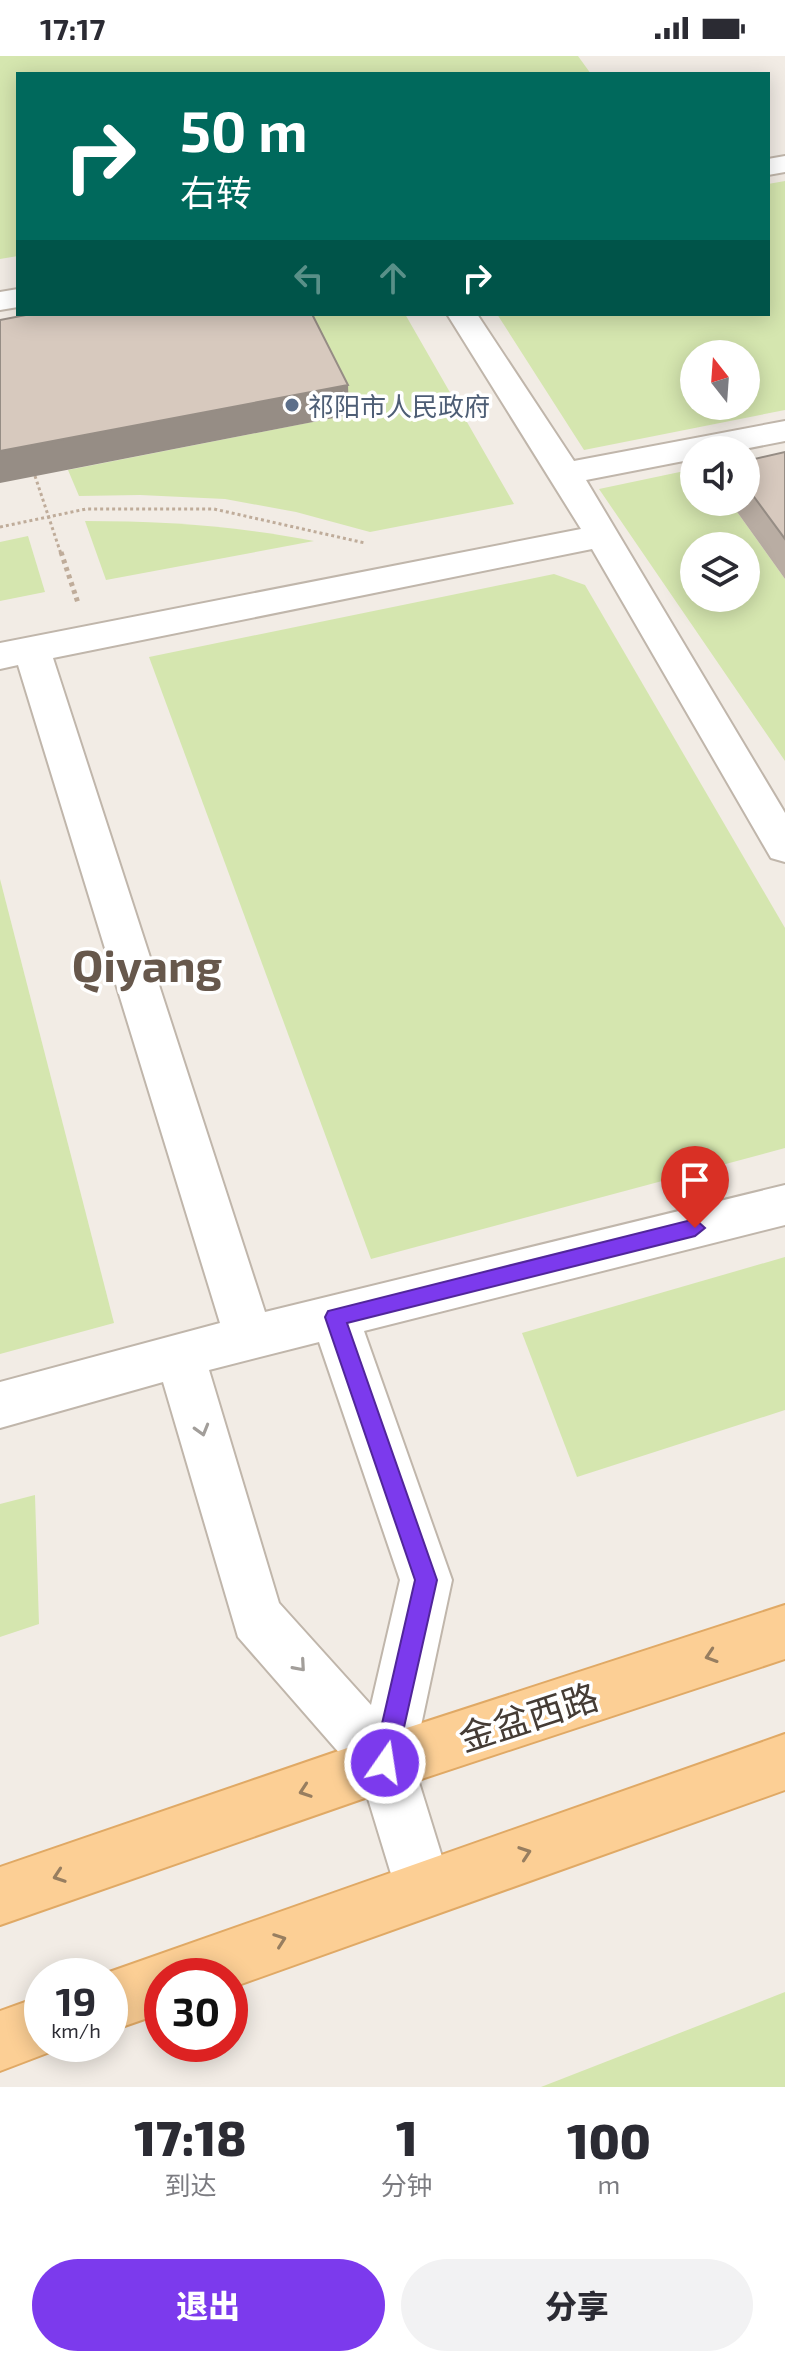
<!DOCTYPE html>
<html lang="zh">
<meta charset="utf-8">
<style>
body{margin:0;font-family:"Exo 2","Noto Sans SC",sans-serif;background:#f2f2f3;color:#2b2b33;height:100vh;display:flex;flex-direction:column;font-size:30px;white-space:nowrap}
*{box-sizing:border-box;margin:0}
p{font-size:26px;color:#7c7c81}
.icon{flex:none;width:44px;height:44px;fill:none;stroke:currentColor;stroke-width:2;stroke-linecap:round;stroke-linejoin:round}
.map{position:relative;height:2031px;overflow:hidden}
.panel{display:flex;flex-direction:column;background:#fff;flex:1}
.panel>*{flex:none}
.banner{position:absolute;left:16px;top:16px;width:754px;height:244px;border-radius:0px;box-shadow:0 4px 20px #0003;background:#00695c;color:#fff;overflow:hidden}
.needle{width:52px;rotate:343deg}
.controls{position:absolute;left:680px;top:284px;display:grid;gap:16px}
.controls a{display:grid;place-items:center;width:80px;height:80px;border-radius:50%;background:#fff;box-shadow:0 4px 20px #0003;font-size:40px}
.speed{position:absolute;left:24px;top:1902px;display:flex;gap:16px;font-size:40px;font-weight:700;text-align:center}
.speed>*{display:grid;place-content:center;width:104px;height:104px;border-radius:50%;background:#fff;box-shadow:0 4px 20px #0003;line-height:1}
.speed small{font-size:20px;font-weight:400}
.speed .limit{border:12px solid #d22;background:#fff;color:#111}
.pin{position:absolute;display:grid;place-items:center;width:68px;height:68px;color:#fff;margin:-82px -34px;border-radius:50% 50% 50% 0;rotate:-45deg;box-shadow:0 0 8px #0007}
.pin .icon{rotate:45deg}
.me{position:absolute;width:88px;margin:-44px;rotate:13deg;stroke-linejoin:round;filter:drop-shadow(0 0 6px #0008)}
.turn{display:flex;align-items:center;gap:28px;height:168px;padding:0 32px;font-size:36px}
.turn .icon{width:104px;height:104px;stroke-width:2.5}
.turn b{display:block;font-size:56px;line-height:68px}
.lanes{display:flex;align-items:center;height:76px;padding:0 32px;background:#0003;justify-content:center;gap:40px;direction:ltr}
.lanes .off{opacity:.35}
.eta{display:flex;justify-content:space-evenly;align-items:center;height:136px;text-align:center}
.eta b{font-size:48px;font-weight:800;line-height:56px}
.cta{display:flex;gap:16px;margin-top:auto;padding:16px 32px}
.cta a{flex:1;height:92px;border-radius:48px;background:#7c3aed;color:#fff;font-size:32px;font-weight:800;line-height:92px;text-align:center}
.cta a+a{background:#f2f2f3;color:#2b2b33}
.status{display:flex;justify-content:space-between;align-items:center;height:56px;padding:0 40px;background:#fff;direction:ltr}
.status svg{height:22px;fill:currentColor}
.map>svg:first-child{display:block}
.green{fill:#d5e6af;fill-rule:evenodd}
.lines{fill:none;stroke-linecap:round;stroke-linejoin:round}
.minor-casing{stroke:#c0b6ab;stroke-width:4}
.major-casing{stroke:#e0a965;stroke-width:4}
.path-far1{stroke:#bfac9a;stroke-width:3;stroke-dasharray:3 3;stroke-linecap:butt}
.path{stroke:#bfac9a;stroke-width:5;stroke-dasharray:4 4;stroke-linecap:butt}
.minor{fill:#fff;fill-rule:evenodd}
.major{fill:#fccf95;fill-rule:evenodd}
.wall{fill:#b9ada3}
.shaded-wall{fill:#968d85}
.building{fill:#d7c9be;stroke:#968d85;stroke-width:2}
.oneway{stroke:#a29e9a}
.oneway2{stroke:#977e60}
.route{fill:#7c3aed;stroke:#51269a;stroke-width:2}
.service-dot{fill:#5c6f8a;stroke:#fff;stroke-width:3}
.labels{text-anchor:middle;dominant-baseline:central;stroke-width:7;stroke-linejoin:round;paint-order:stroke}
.far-service-label{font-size:26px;fill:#4e5e75;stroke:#fff;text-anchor:start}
.near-street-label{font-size:36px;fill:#453c35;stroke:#fff}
.town-label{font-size:46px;font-weight:bold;fill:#67584c;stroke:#fff}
</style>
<div class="status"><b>17:17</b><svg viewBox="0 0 49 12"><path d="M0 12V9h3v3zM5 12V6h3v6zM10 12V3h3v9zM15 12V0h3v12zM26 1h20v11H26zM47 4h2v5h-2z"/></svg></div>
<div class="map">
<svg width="785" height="2031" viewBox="0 0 785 2031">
<rect width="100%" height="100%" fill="#f2ece5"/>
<!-- green -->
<g class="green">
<polygon points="0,0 578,0 591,18 18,18 18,200 0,203"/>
<path d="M785,125V354L584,394L497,258H768V128ZM694,298H746V350H694Z"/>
<polygon points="298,258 405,258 514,448 370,476 296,456 225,443 140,439 79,440 68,414 348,359"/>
<path d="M694,413V446H730L785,523V705L599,433ZM694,490H746V542H694Z"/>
<path d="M85,465C163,465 237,470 314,485L106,524Z"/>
<polygon points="28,480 45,536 0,545 0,486"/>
<polygon points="554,518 585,529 785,872 785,1092 371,1203 149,601"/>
<polygon points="0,823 114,1267 0,1298"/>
<polygon points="785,1201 785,1354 577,1421 522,1277"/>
<polygon points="35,1439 39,1568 0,1581 0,1448"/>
<polygon points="785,1936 785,2031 541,2031"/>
</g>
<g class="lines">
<defs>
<g id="minor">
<polygon points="785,100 785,116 768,119 768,103"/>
<polygon points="18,233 18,251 0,254 0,236"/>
<path d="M447,258H477L574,405L785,365V385L739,394H694V403L586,424L785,757V806L771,802L592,493L53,602L265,1256L785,1129V1169L364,1275L452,1524L413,1707L452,1833L444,1854L423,1862L402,1854L362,1723L238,1581L163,1326L0,1372V1326L220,1267L18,609L0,613V587L581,473ZM319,1286L400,1524L371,1649L279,1547L209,1314Z"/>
</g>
<g id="major">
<polygon points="785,1549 785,1603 385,1735 0,1869 0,1811 385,1679"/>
<polygon points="785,1678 785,1734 230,1932 230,1920 162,1920 162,1957 110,1975 110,1920 98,1920"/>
<polygon points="42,1940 42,1988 65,1988 63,1991 0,2015 0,1955"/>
</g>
</defs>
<!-- minor casing -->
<use href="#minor" class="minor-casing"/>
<!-- major casing -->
<use href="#major" class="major-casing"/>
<!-- path-far1 -->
<g class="path-far1">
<polyline points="35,420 61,498"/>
<polyline points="0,471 86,453 214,453 365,487"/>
</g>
<!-- path -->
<polyline class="path" points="61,496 78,547"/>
<!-- minor -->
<use href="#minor" class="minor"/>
<!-- major -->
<use href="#major" class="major"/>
</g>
<!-- wall -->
<polygon class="wall" points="785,396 785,523 730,446 746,446 746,405"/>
<!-- shaded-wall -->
<polygon class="shaded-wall" points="348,329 349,359 0,427 0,395"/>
<!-- building -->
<g class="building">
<polygon points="31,258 312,258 348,329 0,395 0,264"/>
<polygon points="785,396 785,483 746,430 746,405"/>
</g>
<!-- one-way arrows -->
<defs><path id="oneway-chevron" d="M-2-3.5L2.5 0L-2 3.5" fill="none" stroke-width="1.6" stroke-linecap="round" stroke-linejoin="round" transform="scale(2)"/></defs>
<g class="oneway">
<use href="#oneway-chevron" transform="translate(202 1374) rotate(74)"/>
<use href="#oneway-chevron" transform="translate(300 1610) rotate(49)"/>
</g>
<g class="oneway2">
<use href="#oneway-chevron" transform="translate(711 1600) rotate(162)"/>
<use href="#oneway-chevron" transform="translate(305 1735) rotate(161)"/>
<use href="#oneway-chevron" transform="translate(525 1797) rotate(-19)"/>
<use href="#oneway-chevron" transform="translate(59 1820) rotate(161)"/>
<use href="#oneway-chevron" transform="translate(280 1884) rotate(-20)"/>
</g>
<!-- route -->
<polygon class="route" points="695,1163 705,1172 695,1180 347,1267 437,1524 396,1707 393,1715 385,1719 376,1715 373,1707 415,1524 325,1261 328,1255"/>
<!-- markers -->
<circle class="service-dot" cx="292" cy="349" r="8"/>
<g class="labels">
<!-- far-service labels -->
<g class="far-service-label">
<text x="308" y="349">祁阳市人民政府</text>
</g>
<!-- near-street labels -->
<g class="near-street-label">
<text transform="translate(528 1660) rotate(-18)">金盆西路</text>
</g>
<!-- town labels -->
<g class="town-label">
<text x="147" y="907">Qiyang</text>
</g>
</g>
</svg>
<div class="controls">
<a><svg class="needle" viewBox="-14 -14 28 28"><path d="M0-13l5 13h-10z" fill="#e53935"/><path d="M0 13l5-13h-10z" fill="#7c7c81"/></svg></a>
<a><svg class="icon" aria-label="sound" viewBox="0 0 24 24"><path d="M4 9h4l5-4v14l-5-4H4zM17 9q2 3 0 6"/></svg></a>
<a><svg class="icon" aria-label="layers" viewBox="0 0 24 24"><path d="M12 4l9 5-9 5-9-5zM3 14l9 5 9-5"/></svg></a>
</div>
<div class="speed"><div>19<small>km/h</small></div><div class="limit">30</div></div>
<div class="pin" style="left:695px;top:1172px;background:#d93025"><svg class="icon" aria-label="arrive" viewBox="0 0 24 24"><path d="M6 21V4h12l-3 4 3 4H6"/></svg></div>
<svg class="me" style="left:385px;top:1707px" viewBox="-20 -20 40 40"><circle r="17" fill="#7c3aed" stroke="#fff" stroke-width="3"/><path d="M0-11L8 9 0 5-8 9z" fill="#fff"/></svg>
<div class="banner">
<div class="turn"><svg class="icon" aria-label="right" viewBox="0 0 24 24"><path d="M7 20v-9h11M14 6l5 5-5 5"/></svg><div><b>50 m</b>右转</div></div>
<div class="lanes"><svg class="icon off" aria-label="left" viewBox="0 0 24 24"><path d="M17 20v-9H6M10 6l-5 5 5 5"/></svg><svg class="icon off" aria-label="ahead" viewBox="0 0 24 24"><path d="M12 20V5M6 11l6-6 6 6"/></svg><svg class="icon" aria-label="right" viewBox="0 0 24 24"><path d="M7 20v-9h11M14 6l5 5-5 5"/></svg></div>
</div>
</div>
<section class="panel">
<div class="eta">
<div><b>17:18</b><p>到达</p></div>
<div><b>1</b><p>分钟</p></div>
<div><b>100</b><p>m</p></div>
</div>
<div class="cta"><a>退出</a><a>分享</a></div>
</section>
